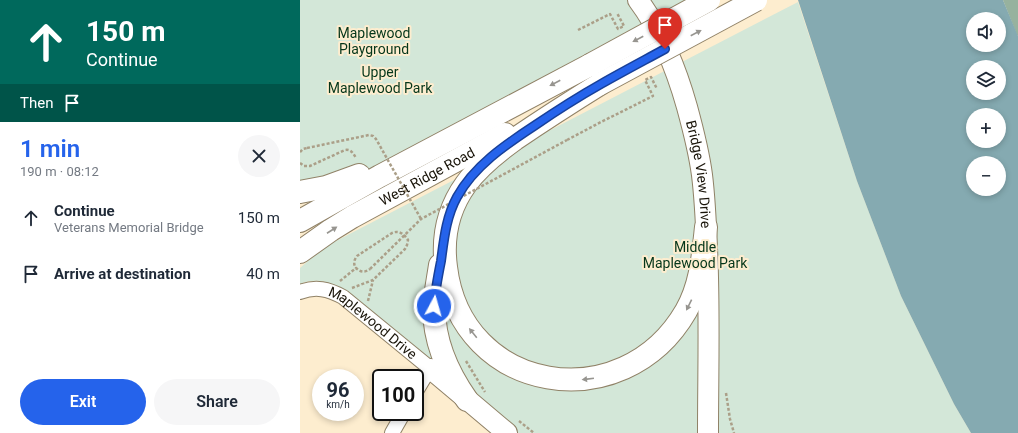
<!DOCTYPE html>
<meta charset="utf-8">
<style>
body{margin:0;font-family:Roboto,sans-serif;background:#f6f6f7;color:#1f2937;height:100vh;display:flex;flex-direction:column;font-size:15px;white-space:nowrap}
*{box-sizing:border-box;margin:0}
p{font-size:13px;color:#747a83}
.icon{flex:none;width:22px;height:22px;fill:none;stroke:currentColor;stroke-width:2;stroke-linecap:round;stroke-linejoin:round}
.map{position:relative;flex:1;overflow:hidden}
.details{display:flex;flex-direction:column;background:#fff;width:300px}
.details>*{flex:none}
.banner{background:#00695c;color:#fff;overflow:hidden}
.controls{position:absolute;left:666px;top:12px;display:grid;gap:8px}
.controls a{display:grid;place-items:center;width:40px;height:40px;border-radius:50%;background:#fff;box-shadow:0 2px 6px #0003;font-size:20px}
.speed{position:absolute;left:12px;top:369px;display:flex;gap:8px;font-size:20px;font-weight:700;text-align:center}
.speed>*{display:grid;place-content:center;width:52px;height:52px;border-radius:50%;background:#fff;box-shadow:0 2px 6px #0003;line-height:1}
.speed small{font-size:10px;font-weight:400}
.speed .limit{border:2px solid #111;border-radius:6px;background:#fff;color:#111}
.pin{position:absolute;display:grid;place-items:center;width:34px;height:34px;color:#fff;margin:-41px -17px;border-radius:50% 50% 50% 0;rotate:-45deg;box-shadow:0 0 4px #0007}
.pin .icon{rotate:45deg}
.me{position:absolute;width:44px;margin:-22px;rotate:6deg;stroke-linejoin:round;filter:drop-shadow(0 0 3px #0008)}
.turn{display:flex;align-items:center;gap:14px;height:84px;padding:0 20px;font-size:18px}
.turn .icon{width:52px;height:52px;stroke-width:2.5}
.turn b{display:block;font-size:28px;line-height:34px}
.then{display:flex;align-items:center;height:38px;padding:0 20px;background:#0003;gap:8px;font-size:15px}
.round{display:grid;place-items:center;flex:none;width:42px;height:42px;border-radius:21px;background:#f6f6f7}
.overview{display:flex;align-items:center;justify-content:space-between;height:68px;padding:0 20px}
h1{font-size:24px;font-weight:600;line-height:30px;color:#2563eb}
.button{display:flex;gap:8px;margin-top:auto;padding:8px 20px}
.button a{flex:1;height:46px;border-radius:24px;background:#2563eb;color:#fff;font-size:16px;font-weight:600;line-height:46px;text-align:center}
.button a+a{background:#f6f6f7;color:#1f2937}
ul{padding:0;list-style:none}
li{display:flex;align-items:center;gap:12px;height:56px;padding:0 20px}
li div{flex:1}
li b{display:block;font-size:15px}
li em{font-style:normal}
main{display:flex;flex:1;min-height:0}
.map>svg:first-child{display:block}
.green{fill:#d3e7d8}
.forest{fill:#97b29e}
.water{fill:#85aab1;fill-rule:evenodd}
.lines{fill:none;stroke-linecap:round;stroke-linejoin:round}
.street-casing{stroke:#908267;stroke-width:16}
.secondary-casing{stroke:#908267;stroke-width:22}
.highway-casing{stroke:#908267;stroke-width:24}
.path{stroke:#ab9f88;stroke-width:2.5;stroke-dasharray:3 2;stroke-linecap:butt}
.street{stroke:#fff;stroke-width:14}
.secondary{stroke:#fff;stroke-width:20}
.highway{stroke:#fff;stroke-width:22}
.highway-bridge-casing{stroke:#908267;stroke-width:24;stroke-linecap:butt}
.path-bridge{stroke:#ab9f88;stroke-width:2.5;stroke-dasharray:3 2;stroke-linecap:butt}
.highway-bridge{stroke:#fff;stroke-width:22}
.oneway{fill:#979590}
.route-casing{stroke:#184099;stroke-width:10}
.route{stroke:#2563eb;stroke-width:7}
.labels{text-anchor:middle;dominant-baseline:central;stroke-width:4;stroke-linejoin:round;paint-order:stroke}
.park-label{font-size:14px;fill:#05361a;stroke:#fdedcf}
.street-label{font-size:14px;fill:#181308;stroke:#fdedcf}
</style>
<main>
<section class="details">
<div class="banner">
<div class="turn"><svg class="icon" aria-label="ahead" viewBox="0 0 24 24"><path d="M12 20V5M6 11l6-6 6 6"/></svg><div><b>150 m</b>Continue</div></div>
<div class="then">Then<svg class="icon" aria-label="arrive" viewBox="0 0 24 24"><path d="M6 21V4h12l-3 4 3 4H6"/></svg></div>
</div>
<div class="overview"><div><h1>1 min</h1><p>190 m · 08:12</p></div><a class="round"><svg class="icon" aria-label="close" viewBox="0 0 24 24"><path d="M6 6l12 12M18 6L6 18"/></svg></a></div>
<ul>
<li><svg class="icon" aria-label="ahead" viewBox="0 0 24 24"><path d="M12 20V5M6 11l6-6 6 6"/></svg><div><b>Continue</b><p>Veterans Memorial Bridge</p></div><em>150 m</em></li>
<li><svg class="icon" aria-label="arrive" viewBox="0 0 24 24"><path d="M6 21V4h12l-3 4 3 4H6"/></svg><div><b>Arrive at destination</b></div><em>40 m</em></li>
</ul>
<div class="button"><a>Exit</a><a>Share</a></div>
</section>
<div class="map">
<svg width="718" height="433" viewBox="0 0 718 433">
<rect width="100%" height="100%" fill="#fdedcf"/>
<!-- green -->
<g class="green">
<polygon points="0,0 409,0 55,177 0,192"/>
<path d="M498,2L557,181L601,296L654,404L671,433H207L131,369L19,288L26,282C17,280 9,280 0,284V268L16,254L34,242Z"/>
</g>
<!-- forest -->
<polygon class="forest" points="703,0 718,0 718,36 717,35"/>
<!-- water -->
<path class="water" d="M498,0H703L718,36V433H671L654,404L601,296L557,181ZM673,19H699V45H673ZM673,67H699V93H673ZM673,115H699V141H673ZM673,163H699V189H673Z"/>
<g class="lines">
<defs>
<g id="street">
<path id="s1" d="M0,292C16,286 28,289 43,297L131,369L124,378L115,393"/>
<polyline points="92,433 104,412"/>
</g>
<g id="secondary">
<path id="s2" d="M338,0C362,32 376,68 387,107C393,129 399,152 402,175C405,199 406,223 407,248C410,309 408,371 408,433"/>
<polyline points="131,369 207,433"/>
</g>
<g id="highway">
<path d="M300,84C271,102 243,120 215,139C197,152 179,166 166,184C148,209 142,237 146,267C161,394 323,420 386,311C401,285 403,255 406,227"/>
<polyline points="0,192 26,187 59,175"/>
<polyline points="0,221 80,176 290,65"/>
<path id="s3" d="M0,252L31,230L52,217L205,134"/>
<path d="M140,265C138,279 135,293 134,308C134,341 148,373 167,400"/>
</g>
</defs>
<!-- street casing -->
<use href="#street" class="street-casing"/>
<!-- secondary casing -->
<use href="#secondary" class="secondary-casing"/>
<!-- highway casing -->
<use href="#highway" class="highway-casing"/>
<!-- path -->
<g class="path">
<polyline points="278,30 310,14 318,29 324,26 317,13"/>
<polyline points="267,140 301,122 353,96 345,80 351,77 357,89"/>
<polyline points="0,152 3,149 7,148"/>
<path d="M0,163L4,166H10L45,150C51,149 53,153 56,158"/>
<path d="M40,281L56,268C60,272 65,273 70,269"/>
<path d="M52,288L73,280L105,249L107,245L108,240C104,234 99,230 92,233L57,256C54,260 53,264 56,268"/>
<polyline points="68,301 73,280"/>
<polyline points="166,361 185,392"/>
<polyline points="426,393 430,419 434,433"/>
<polyline points="219,421 234,433"/>
</g>
<!-- street -->
<use href="#street" class="street"/>
<!-- secondary -->
<use href="#secondary" class="secondary"/>
<!-- highway -->
<use href="#highway" class="highway"/>
<defs>
<g id="highway-bridge">
<polyline points="290,65 409,0"/>
<polyline points="300,84 456,0"/>
</g>
</defs>
<!-- highway-bridge casing -->
<use href="#highway-bridge" class="highway-bridge-casing"/>
<!-- path-bridge -->
<g class="path-bridge">
<polyline points="7,148 69,135 73,136 76,139 121,219"/>
<polyline points="70,269 121,219 267,140"/>
</g>
<!-- highway-bridge -->
<use href="#highway-bridge" class="highway-bridge"/>
</g>
<!-- one-way arrows -->
<defs><path id="oneway-solid" d="M-6-.8H1V-3.2L6.5 0L1 3.2V.8H-6Z"/></defs>
<g class="oneway">
<use href="#oneway-solid" transform="translate(396 33) rotate(-28)"/>
<use href="#oneway-solid" transform="translate(338 39) rotate(152)"/>
<use href="#oneway-solid" transform="translate(255 83) rotate(152)"/>
<use href="#oneway-solid" transform="translate(32 230) rotate(-33)"/>
<use href="#oneway-solid" transform="translate(389 305) rotate(116)"/>
<use href="#oneway-solid" transform="translate(173 333) rotate(-129)"/>
<use href="#oneway-solid" transform="translate(288 379) rotate(173)"/>
</g>
<g class="lines">
<defs>
<path id="route" d="M134,306C135,291 138,276 141,261C144,239 146,217 157,197C174,166 205,145 234,126C256,111 278,97 301,84C322,72 343,61 365,49"/>
</defs>
<!-- route casing -->
<use href="#route" class="route-casing"/>
<!-- route -->
<use href="#route" class="route"/>
</g>
<g class="labels">
<!-- park labels -->
<g class="park-label">
<text x="74" y="33">Maplewood<tspan x="74" dy="16">Playground</tspan></text>
<text x="80" y="72">Upper<tspan x="80" dy="16">Maplewood Park</tspan></text>
<text x="395" y="247">Middle<tspan x="395" dy="16">Maplewood Park</tspan></text>
</g>
<!-- street labels -->
<g class="street-label">
<text stroke="none"><textPath href="#s2" startOffset="187">Bridge View Drive</textPath></text>
<text stroke="none"><textPath href="#s3" startOffset="148">West Ridge Road</textPath></text>
<text stroke="none"><textPath href="#s1" startOffset="84">Maplewood Drive</textPath></text>
</g>
</g>
</svg>
<div class="controls">
<a><svg class="icon" aria-label="sound" viewBox="0 0 24 24"><path d="M4 9h4l5-4v14l-5-4H4zM17 9q2 3 0 6"/></svg></a>
<a><svg class="icon" aria-label="layers" viewBox="0 0 24 24"><path d="M12 4l9 5-9 5-9-5zM3 14l9 5 9-5"/></svg></a>
<a>+</a>
<a>−</a>
</div>
<div class="speed"><div>96<small>km/h</small></div><div class="limit">100</div></div>
<div class="pin" style="left:365px;top:49px;background:#d93025"><svg class="icon" aria-label="arrive" viewBox="0 0 24 24"><path d="M6 21V4h12l-3 4 3 4H6"/></svg></div>
<svg class="me" style="left:134px;top:306px" viewBox="-20 -20 40 40"><circle r="17" fill="#2563eb" stroke="#fff" stroke-width="3"/><path d="M0-11L8 9 0 5-8 9z" fill="#fff"/></svg>
</div>
</main>
